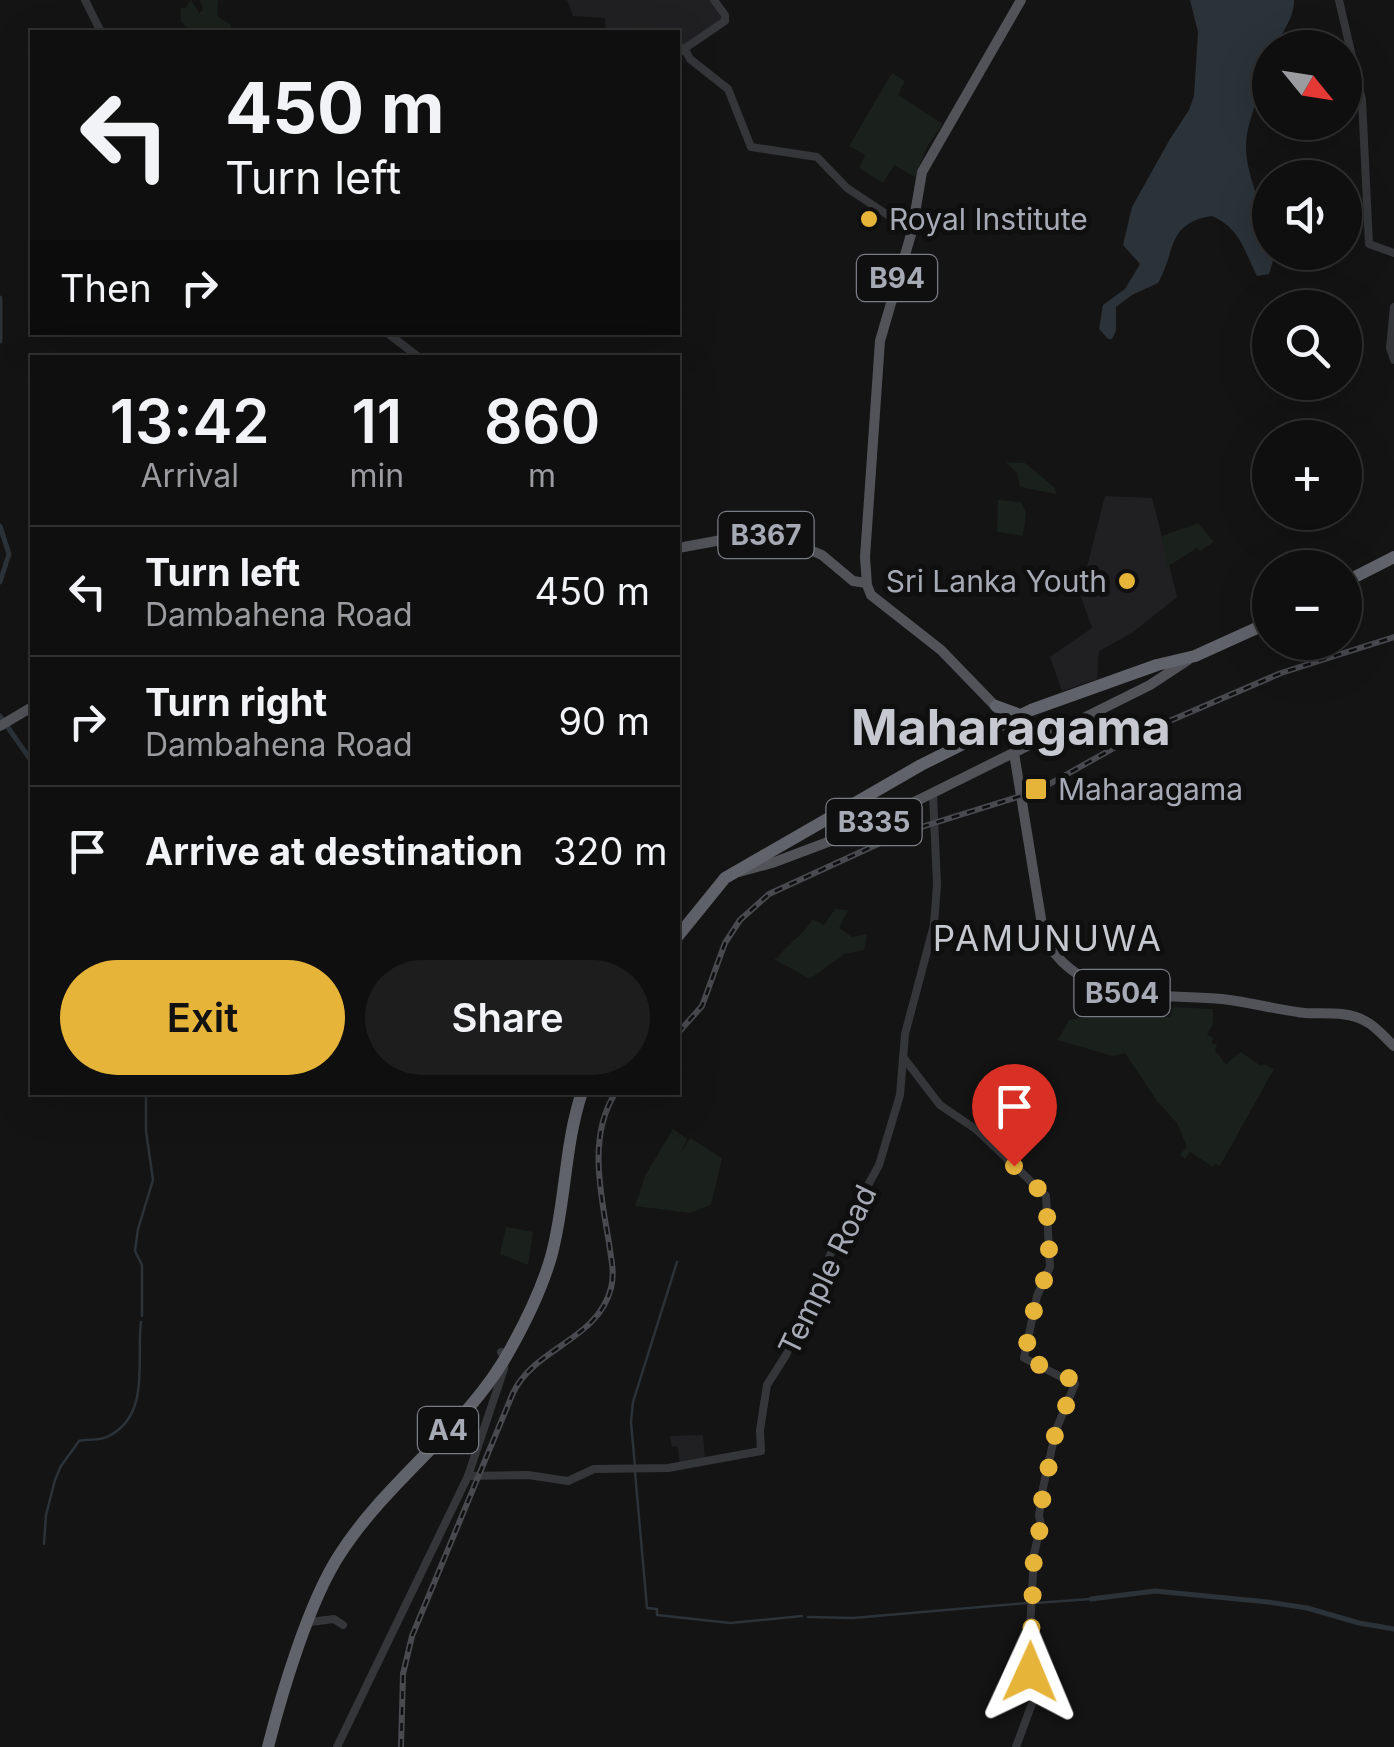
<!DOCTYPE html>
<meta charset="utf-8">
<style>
body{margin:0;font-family:Inter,sans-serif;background:#1d1d1e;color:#f1f3f6;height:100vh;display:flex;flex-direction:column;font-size:38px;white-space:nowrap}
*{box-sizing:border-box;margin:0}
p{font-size:32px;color:#9b9c9f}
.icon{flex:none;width:55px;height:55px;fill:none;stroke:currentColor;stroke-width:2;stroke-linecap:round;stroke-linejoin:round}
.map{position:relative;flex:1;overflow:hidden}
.details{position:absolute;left:30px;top:355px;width:650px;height:740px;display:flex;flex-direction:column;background:#0f0f10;border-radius:0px;box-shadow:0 10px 40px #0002,0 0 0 2px #2f2f30}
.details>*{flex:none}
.top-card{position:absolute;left:30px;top:30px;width:650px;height:305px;border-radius:0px;box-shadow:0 10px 40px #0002,0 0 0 2px #2f2f30;background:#0f0f10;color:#f1f3f6;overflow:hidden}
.needle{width:65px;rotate:120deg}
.tools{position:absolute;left:1252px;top:30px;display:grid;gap:20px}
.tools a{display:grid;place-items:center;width:110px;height:110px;border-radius:50%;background:#0f0f10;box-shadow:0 10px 40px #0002,0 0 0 2px #2f2f30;font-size:50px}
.pin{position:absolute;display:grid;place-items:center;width:85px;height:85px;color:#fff;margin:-102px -42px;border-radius:50% 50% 50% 0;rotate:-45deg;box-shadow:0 0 10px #0007}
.pin .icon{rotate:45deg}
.me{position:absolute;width:110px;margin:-55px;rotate:1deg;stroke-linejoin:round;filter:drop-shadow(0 0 8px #0008)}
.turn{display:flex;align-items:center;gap:35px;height:210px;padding:0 30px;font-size:45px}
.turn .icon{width:130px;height:130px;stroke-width:2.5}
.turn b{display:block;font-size:70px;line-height:85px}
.then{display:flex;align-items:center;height:95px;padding:0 30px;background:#0003;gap:20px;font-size:38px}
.eta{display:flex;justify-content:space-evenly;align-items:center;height:170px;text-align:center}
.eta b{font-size:60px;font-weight:600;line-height:70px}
.action{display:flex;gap:20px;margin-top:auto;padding:20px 30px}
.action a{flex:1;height:115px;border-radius:60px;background:#e7b43a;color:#111;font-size:40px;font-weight:600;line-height:115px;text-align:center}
.action a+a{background:#1d1d1e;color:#f1f3f6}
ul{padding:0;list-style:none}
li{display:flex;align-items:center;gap:30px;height:130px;padding:0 30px;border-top:2px solid #2f2f30}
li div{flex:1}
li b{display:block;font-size:38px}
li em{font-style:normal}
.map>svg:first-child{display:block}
.built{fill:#202022}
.green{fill:#1a201b}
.water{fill:#2b3238}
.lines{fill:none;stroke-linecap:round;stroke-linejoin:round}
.stream{stroke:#2b3238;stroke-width:2.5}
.canal{stroke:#2b3238;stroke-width:5}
.minor{stroke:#35363a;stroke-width:8}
.major{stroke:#515359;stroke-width:10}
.highway{stroke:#61636b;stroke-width:12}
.rail-casing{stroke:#484a4f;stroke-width:6}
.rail{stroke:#0f0f10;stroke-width:2.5;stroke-dasharray:8;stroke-linecap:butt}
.route{stroke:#e7b43a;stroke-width:18;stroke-dasharray:0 32.4}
.poi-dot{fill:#e7b43a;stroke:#0f0f10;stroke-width:4}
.labels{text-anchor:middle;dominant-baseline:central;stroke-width:10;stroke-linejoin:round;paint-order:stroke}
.shield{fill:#0f0f10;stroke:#797c84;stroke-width:2.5}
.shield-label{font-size:28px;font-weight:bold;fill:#a6aab5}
.poi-label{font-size:30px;fill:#a6aab5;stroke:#0f0f10;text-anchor:start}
.street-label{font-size:30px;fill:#a6aab5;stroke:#0f0f10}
.quarter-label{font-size:35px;letter-spacing:2.5px;fill:#c7c9d1;stroke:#0f0f10}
.town-label{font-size:50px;font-weight:bold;fill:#c7c9d1;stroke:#0f0f10}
</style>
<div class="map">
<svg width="1394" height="1747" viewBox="0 0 1394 1747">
<rect width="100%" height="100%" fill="#141415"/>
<!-- built -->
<g class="built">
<polygon points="567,0 711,0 725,20 678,51 678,32 606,32 605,18 573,16"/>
<polygon points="1105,496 1152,498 1177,597 1132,633 1099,651 1097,679 1062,691 1050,657 1092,628 1080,594"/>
<polygon points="703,1435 705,1460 680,1466 678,1447 672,1446 670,1436"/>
</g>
<!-- green -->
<g class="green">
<polygon points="191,0 199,13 203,10 200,0 218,0 217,16 231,25 230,32 184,32 188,28 181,22 181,8 185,8"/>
<polygon points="892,73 905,81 898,95 943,124 928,145 915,177 894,165 883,183 859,168 865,155 849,146"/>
<polygon points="1006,462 1025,463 1055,488 1056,494 1020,487 1017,473"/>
<polygon points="998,500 1021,502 1026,513 1023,536 997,532"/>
<polygon points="1198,523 1214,542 1200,551 1197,548 1167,567 1162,536"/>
<path d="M835,909L848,910L839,928L852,937L867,934L864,950L844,954L810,979L774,959L778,958C788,942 803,937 812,919L824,925Z"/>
<polygon points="1173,1007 1213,1009 1213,1024 1207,1035 1214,1038 1211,1043 1217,1045 1215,1051 1226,1064 1241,1052 1261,1066 1263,1064 1274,1069 1220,1166 1215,1164 1213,1167 1190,1152 1185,1159 1180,1154 1187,1147 1177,1123 1157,1101 1125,1053 1112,1056 1058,1040 1069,1020 1124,1011 1170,1017"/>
<polygon points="673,1129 687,1139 680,1155 690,1138 722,1158 711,1205 690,1213 635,1206 645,1176"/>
<polygon points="506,1227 533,1232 528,1265 500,1254"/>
</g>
<!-- water -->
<path class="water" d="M1190,0H1294C1295,16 1282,33 1275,47L1270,48C1270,82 1247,111 1246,146C1246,183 1270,216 1270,252L1275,254L1269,274L1257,276C1244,251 1241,229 1212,216C1166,223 1176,252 1158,283L1132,295L1116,307V331L1112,339H1108L1099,329L1103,305L1125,289L1140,264L1123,245L1132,207L1170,139L1189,110L1194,96L1198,32Z"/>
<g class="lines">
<!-- stream -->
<g class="stream">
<polyline points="142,1316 142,1265 135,1251 138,1229 153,1180 146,1131 146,1092"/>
<polyline points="635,1467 631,1422 633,1402 677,1262"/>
<polyline points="635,1472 647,1608 657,1609 657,1615 730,1623 802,1616"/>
<path d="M44,1544L46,1515L55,1480L61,1466L79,1441C88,1439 100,1441 109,1436C151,1414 136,1361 141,1322"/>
<polyline points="1035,1603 1091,1599"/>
<polyline points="808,1617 853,1618 1027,1603"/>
</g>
<!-- canal -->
<g class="canal">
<polyline points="0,298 0,341"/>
<polyline points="0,526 9,554 0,582"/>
<polyline points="0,716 32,762"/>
<polyline points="1091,1599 1155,1591 1268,1602 1307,1608 1359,1623 1394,1629"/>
</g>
<!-- minor -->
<g class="minor">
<polyline points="85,0 101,32"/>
<polyline points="1339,0 1362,100 1369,244 1394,253"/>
<polyline points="684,48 690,59 728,89 751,147 817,157 847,188 912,231"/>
<polyline points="678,53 725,21 725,15 714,0"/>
<polyline points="1394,307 1390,348 1394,360"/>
<polyline points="386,332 420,358"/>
<polyline points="903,1057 940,1105 977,1130 1046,1196 1050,1267 1037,1296 1024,1358 1075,1384 1056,1430 1043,1488 1039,1516 1041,1524 1034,1554 1029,1649 1034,1698 1016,1747"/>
<polyline points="468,1476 528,1475 568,1481 594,1469 668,1468 761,1451 760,1430 767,1385 786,1355 830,1255 879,1165 900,1095 905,1034 934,925 937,885 933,794"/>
<polyline points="310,1622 334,1619 343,1625"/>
<polyline points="337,1747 468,1476 504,1369 505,1358 501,1352"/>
</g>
<!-- major -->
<g class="major">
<polyline points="678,548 749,535 777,536 822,555 853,581 866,583"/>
<polyline points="1001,712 941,650 871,595 867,585 865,557 880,341 912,231 922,172 1021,0"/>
<polyline points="0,726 32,707"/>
<path d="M1014,753L1044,937C1080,1005 1158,993 1222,999C1250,1002 1277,1010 1305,1013C1324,1014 1348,1011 1365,1021C1376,1026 1385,1038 1394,1046"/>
<polyline points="739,872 772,863 852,833 1150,685 1188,660"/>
</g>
<!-- highway -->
<g class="highway">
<polyline points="1345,582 1394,557"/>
<polyline points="996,706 1020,715"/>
<polyline points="678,936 725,878 921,765 1031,710 1157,665 1195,656 1270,622"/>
<path d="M268,1747C282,1692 309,1601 340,1554C388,1479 468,1427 511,1348C526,1321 542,1288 551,1257C566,1203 564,1146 582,1092"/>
</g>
<defs>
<g id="rail">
<polyline points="678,1033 702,1006 725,943 740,920 769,894 902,833 1037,791 1137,735 1281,673 1394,637"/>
<path d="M401,1747L403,1674L412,1636L513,1393C535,1347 598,1340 611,1288C615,1272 611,1259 609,1243C601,1194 587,1136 616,1092"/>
</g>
</defs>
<!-- rail casing -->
<use href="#rail" class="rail-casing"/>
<!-- rail -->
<use href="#rail" class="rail"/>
</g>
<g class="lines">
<!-- route -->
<polyline class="route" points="1014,1166 1046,1196 1050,1267 1037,1296 1024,1358 1073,1380 1075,1384 1056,1430 1039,1516 1041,1524 1034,1554 1030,1672"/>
</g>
<!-- markers -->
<g class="poi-dot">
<circle cx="869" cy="219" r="10"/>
<circle cx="1127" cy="581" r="10"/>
<rect x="1024" y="777" width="24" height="24" rx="5"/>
</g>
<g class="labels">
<!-- shield labels -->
<g class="shield">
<rect x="857" y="255" width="80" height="46" rx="8"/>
<rect x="718.5" y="512" width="95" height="46" rx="8"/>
<rect x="826.5" y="799" width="95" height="46" rx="8"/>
<rect x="1074.5" y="970" width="95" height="46" rx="8"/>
<rect x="418" y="1407" width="60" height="46" rx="8"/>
</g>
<g class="shield-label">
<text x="897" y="278">B94</text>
<text x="766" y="535">B367</text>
<text x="874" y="822">B335</text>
<text x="1122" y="993">B504</text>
<text x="448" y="1430">A4</text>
</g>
<!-- poi labels -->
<g class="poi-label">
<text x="889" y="219">Royal Institute</text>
<text x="1107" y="581" text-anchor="end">Sri Lanka Youth</text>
<text x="1058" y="789">Maharagama</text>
</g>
<!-- street labels -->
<g class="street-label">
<text transform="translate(827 1270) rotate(-64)">Temple Road</text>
</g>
<!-- quarter labels -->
<g class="quarter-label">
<text x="1048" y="938">PAMUNUWA</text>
</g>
<!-- town labels -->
<g class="town-label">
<text x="1011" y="727">Maharagama</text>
</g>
</g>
</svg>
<div class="tools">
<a><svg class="needle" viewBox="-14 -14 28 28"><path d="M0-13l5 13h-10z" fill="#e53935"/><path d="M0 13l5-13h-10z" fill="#9b9c9f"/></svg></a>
<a><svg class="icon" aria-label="sound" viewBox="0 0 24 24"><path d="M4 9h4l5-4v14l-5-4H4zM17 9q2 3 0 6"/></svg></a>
<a><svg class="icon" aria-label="search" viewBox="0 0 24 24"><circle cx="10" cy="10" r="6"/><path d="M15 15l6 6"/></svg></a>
<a>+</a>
<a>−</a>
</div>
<div class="pin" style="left:1014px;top:1166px;background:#d93025"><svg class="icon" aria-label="arrive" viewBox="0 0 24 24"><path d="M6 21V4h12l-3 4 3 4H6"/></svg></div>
<svg class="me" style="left:1030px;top:1672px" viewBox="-20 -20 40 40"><path d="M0-17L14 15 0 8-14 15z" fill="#e7b43a" stroke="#fff" stroke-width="4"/></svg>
<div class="top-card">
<div class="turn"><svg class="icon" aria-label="left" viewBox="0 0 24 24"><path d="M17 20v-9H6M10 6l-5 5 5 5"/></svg><div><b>450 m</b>Turn left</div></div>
<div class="then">Then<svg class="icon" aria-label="right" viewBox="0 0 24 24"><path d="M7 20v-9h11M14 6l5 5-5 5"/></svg></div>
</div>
<section class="details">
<div class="eta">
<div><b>13:42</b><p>Arrival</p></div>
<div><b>11</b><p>min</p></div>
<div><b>860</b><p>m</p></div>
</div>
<ul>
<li><svg class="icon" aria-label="left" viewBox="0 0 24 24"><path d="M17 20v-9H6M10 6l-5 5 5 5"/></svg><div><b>Turn left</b><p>Dambahena Road</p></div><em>450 m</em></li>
<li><svg class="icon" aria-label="right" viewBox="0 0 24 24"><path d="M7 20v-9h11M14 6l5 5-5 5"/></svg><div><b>Turn right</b><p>Dambahena Road</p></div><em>90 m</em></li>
<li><svg class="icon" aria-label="arrive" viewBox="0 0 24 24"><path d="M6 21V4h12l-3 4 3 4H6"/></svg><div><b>Arrive at destination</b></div><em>320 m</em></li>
</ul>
<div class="action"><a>Exit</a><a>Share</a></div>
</section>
</div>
